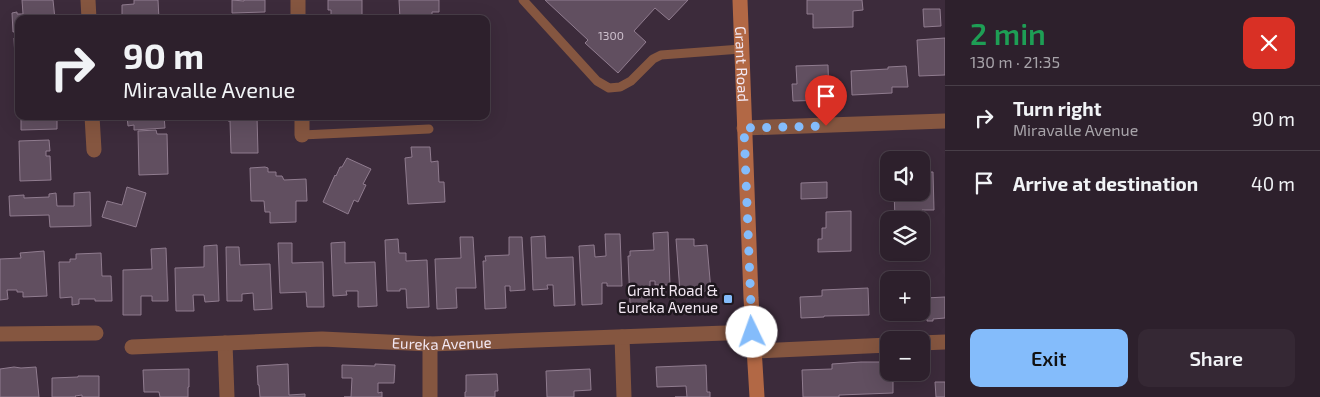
<!DOCTYPE html>
<meta charset="utf-8">
<style>
body{margin:0;font-family:"Exo 2",sans-serif;background:#352834;color:#f1f3f6;height:100vh;display:flex;flex-direction:column;font-size:19px;white-space:nowrap}
*{box-sizing:border-box;margin:0}
p{font-size:16px;color:#a7a3a9}
.icon{flex:none;width:28px;height:28px;fill:none;stroke:currentColor;stroke-width:2;stroke-linecap:round;stroke-linejoin:round}
.map{position:relative;flex:1;overflow:hidden}
.panel{display:flex;flex-direction:column;background:#2d202c;width:375px}
.panel>*{flex:none}
.hud{position:absolute;left:15px;top:15px;width:475px;height:105px;border-radius:10px;box-shadow:0 5px 20px #0002,0 0 0 1px #483e48;background:#2d202c;color:#f1f3f6;overflow:hidden}
.tools{position:absolute;left:880px;top:151px;display:grid;gap:10px}
.tools a{display:grid;place-items:center;width:50px;height:50px;border-radius:10px;background:#2d202c;box-shadow:0 5px 20px #0002,0 0 0 1px #483e48;font-size:25px}
.pin{position:absolute;display:grid;place-items:center;width:42px;height:42px;color:#fff;margin:-51px -21px;border-radius:50% 50% 50% 0;rotate:-45deg;box-shadow:0 0 5px #0007}
.pin .icon{rotate:45deg}
.me{position:absolute;width:55px;margin:-28px;rotate:357deg;stroke-linejoin:round;filter:drop-shadow(0 0 4px #0008)}
.turn{display:flex;align-items:center;gap:18px;height:105px;padding:0 25px;font-size:22px}
.turn .icon{width:65px;height:65px;stroke-width:2.5}
.turn b{display:block;font-size:35px;line-height:42px}
.round{display:grid;place-items:center;flex:none;width:52px;height:52px;border-radius:10px;background:#352834}
.summary{display:flex;align-items:center;justify-content:space-between;height:85px;padding:0 25px}
h1{font-size:30px;font-weight:600;line-height:38px;color:#1e9e55}
.primary-button{display:flex;gap:10px;margin-top:auto;padding:10px 25px}
.primary-button a{flex:1;height:58px;border-radius:10px;background:#84bcfb;color:#111;font-size:20px;font-weight:600;line-height:58px;text-align:center}
.primary-button a+a{background:#352834;color:#f1f3f6}
ul{padding:0;list-style:none}
li{display:flex;align-items:center;gap:15px;height:65px;padding:0 25px;border-top:1px solid #483e48}
li div{flex:1}
li b{display:block;font-size:19px}
li em{font-style:normal}
main{display:flex;flex:1;min-height:0}
.map>svg:first-child{display:block}
.building{fill:#614f60;stroke:#907c8f}
.lines{fill:none;stroke-linecap:round;stroke-linejoin:round}
.lane{stroke:#855640;stroke-width:9}
.street{stroke:#855640;stroke-width:15}
.secondary{stroke:#b26845;stroke-width:15}
.route{stroke:#84bcfb;stroke-width:9;stroke-dasharray:0 16.2}
.poi-dot{fill:#84bcfb;stroke:#1e171e;stroke-width:2}
.labels{text-anchor:middle;dominant-baseline:central;stroke-width:5;stroke-linejoin:round;paint-order:stroke}
.number-label{font-size:12px;fill:#cec1ce}
.street-label{font-size:15px;fill:#f2e7f2;stroke:#1e171e}
.poi-label{font-size:15px;fill:#f2e7f2;stroke:#1e171e;text-anchor:end}
</style>
<main>
<div class="map">
<svg width="945" height="397" viewBox="0 0 945 397">
<rect width="100%" height="100%" fill="#3c2b3b"/>
<!-- building -->
<g class="building">
<polygon points="22,0 53,0 55,19 19,19 19,31 13,32 12,13 17,12 17,14 23,14"/>
<polygon points="134,0 158,0 159,19 122,19 122,5 134,4"/>
<polygon points="232,0 244,1 244,0 265,0 265,12 232,13"/>
<polygon points="328,0 362,0 362,16 361,16 361,19 331,19 331,10 328,10"/>
<polygon points="399,0 439,0 439,12 432,12 432,19 400,19"/>
<polygon points="545,0 688,0 669,20 655,8 634,31 646,42 618,73 585,43 588,40"/>
<polygon points="807,0 862,0 863,10 853,11 853,27 813,28 813,14 807,14"/>
<polygon points="923,9 940,9 941,26 924,27"/>
<polygon points="14,38 19,38 19,79 16,79"/>
<polygon points="945,38 945,75 919,76 917,40"/>
<polygon points="828,65 829,100 793,101 792,84 797,84 796,66"/>
<polygon points="906,66 908,87 892,87 892,93 852,95 851,71 888,69 888,67"/>
<polygon points="21,116 57,116 57,129 21,130"/>
<polygon points="127,116 164,116 165,128 134,130 134,125 128,126"/>
<polygon points="228,116 260,116 257,117 258,153 231,153 230,121 228,121"/>
<polygon points="156,130 157,134 167,134 168,174 139,175 138,131"/>
<polygon points="49,140 50,151 46,151 46,156 50,156 51,180 20,181 19,141"/>
<polygon points="411,147 430,147 431,162 438,161 439,182 444,182 445,202 408,204 405,158 412,157"/>
<polygon points="347,158 371,169 363,184 366,185 358,202 354,200 348,214 323,202 335,175 336,176 340,167 342,167"/>
<polygon points="265,167 268,168 268,172 276,172 276,176 282,176 284,180 306,179 307,201 296,201 296,222 270,223 270,212 265,212 264,201 251,201 250,168"/>
<polygon points="921,172 933,172 934,210 922,210 923,227 921,227 921,220 902,220 902,218 895,218 894,192 921,192"/>
<polygon points="827,182 827,198 801,199 801,183"/>
<polygon points="127,187 146,193 136,227 102,217 107,201 122,205"/>
<polygon points="90,192 91,226 50,227 49,215 10,216 9,196 24,195 24,198 49,197 49,194 56,193 57,206 74,206 74,193"/>
<polygon points="851,211 851,251 818,252 818,239 822,239 822,228 826,228 826,212"/>
<polygon points="668,232 670,285 655,285 655,281 650,281 650,303 630,304 628,256 630,256 630,251 654,250 653,233"/>
<polygon points="605,234 620,234 622,286 607,286 607,283 602,283 602,304 582,305 579,246 594,245 595,257 606,256"/>
<polygon points="545,236 546,258 573,257 575,305 554,306 553,285 547,285 548,289 533,290 531,237"/>
<polygon points="460,237 473,237 476,288 456,288 457,308 437,309 435,259 461,258"/>
<polygon points="509,237 522,237 525,290 510,291 510,286 505,286 506,308 485,309 483,261 486,261 485,256 509,255"/>
<polygon points="398,239 399,253 406,253 406,261 427,260 429,307 407,308 406,289 400,289 400,291 387,291 385,240"/>
<polygon points="676,239 694,239 694,246 707,245 711,291 680,292"/>
<polygon points="345,242 345,263 375,262 377,306 358,307 358,291 346,291 347,295 333,296 331,243"/>
<polygon points="278,243 292,243 292,263 323,262 324,307 307,307 306,292 280,293"/>
<polygon points="217,245 219,301 205,302 204,295 193,295 194,311 176,311 175,268 204,267 204,246"/>
<polygon points="226,247 239,247 240,265 270,264 272,309 254,310 253,293 242,294 242,301 227,301"/>
<polygon points="166,248 168,301 152,301 152,296 141,296 141,315 123,315 123,270 152,269 151,249"/>
<polygon points="44,251 47,296 23,297 23,292 17,292 17,290 7,290 8,299 0,300 0,259 21,258 20,253"/>
<polygon points="101,253 102,276 111,276 112,301 95,301 95,299 79,299 79,304 72,305 72,297 60,298 59,262 70,262 70,259 76,259 76,254"/>
<polygon points="868,288 869,315 824,316 824,317 801,318 800,297 822,296 822,290"/>
<polygon points="921,296 925,296 925,298 945,297 945,318 933,319 933,321 927,321 927,319 907,320 907,317 883,318 882,298 889,298 889,312 921,312"/>
<polygon points="861,362 883,362 883,366 889,366 889,372 893,372 893,393 839,395 839,397 803,397 802,370 832,369 832,364"/>
<polygon points="288,364 289,395 305,394 305,397 260,397 259,385 258,385 257,366"/>
<polygon points="375,364 395,365 394,383 378,383 378,393 382,392 382,397 344,397 351,397 352,378 342,378 342,365 375,366"/>
<polygon points="706,365 707,392 710,392 710,397 675,397 687,397 686,386 657,387 656,367"/>
<polygon points="14,367 21,368 36,367 39,397 0,397 0,369"/>
<polygon points="189,369 189,387 188,387 188,397 160,397 159,392 144,392 143,370"/>
<polygon points="590,369 591,390 574,391 574,397 547,397 546,371"/>
<polygon points="497,374 498,391 495,391 495,397 465,397 465,392 466,392 466,375"/>
<polygon points="78,376 99,376 99,397 82,397 82,395 75,396 76,397 52,397 52,378 78,377"/>
<polygon points="935,382 945,382 945,397 936,397"/>
</g>
<g class="lines">
<!-- lane -->
<g class="lane">
<polyline points="523,0 597,81 609,88 620,87 631,81 653,59 661,55 741,49"/>
<polyline points="302,135 429,129"/>
</g>
<!-- street -->
<g class="street">
<polyline points="88,0 89,19"/>
<polyline points="298,0 298,19"/>
<polyline points="92,116 94,150"/>
<polyline points="302,116 302,135"/>
<polyline points="744,128 945,121"/>
<polyline points="0,334 96,333"/>
<polyline points="622,337 624,397"/>
<polyline points="225,343 227,397"/>
<polyline points="921,343 945,342"/>
<path id="s1" d="M132,347L322,339L430,344L753,332"/>
<polyline points="754,351 889,345"/>
<polyline points="430,397 430,344"/>
</g>
<!-- secondary -->
<path class="secondary" id="s2" d="M740,0L751,298L757,397"/>
</g>
<g class="lines">
<!-- route -->
<polyline class="route" points="752,332 744,128 826,126"/>
</g>
<!-- markers -->
<rect class="poi-dot" x="723" y="294" width="10" height="10" rx="2.5"/>
<g class="labels">
<!-- number labels -->
<g class="number-label">
<text x="611" y="35">1300</text>
</g>
<!-- street labels -->
<g class="street-label">
<text stroke="none"><textPath href="#s2" startOffset="64">Grant Road</textPath></text>
<text stroke="none"><textPath href="#s1" startOffset="310">Eureka Avenue</textPath></text>
</g>
<!-- poi labels -->
<g class="poi-label">
<text x="718" y="290">Grant Road &amp;<tspan x="718" dy="17">Eureka Avenue</tspan></text>
</g>
</g>
</svg>
<div class="tools">
<a><svg class="icon" aria-label="sound" viewBox="0 0 24 24"><path d="M4 9h4l5-4v14l-5-4H4zM17 9q2 3 0 6"/></svg></a>
<a><svg class="icon" aria-label="layers" viewBox="0 0 24 24"><path d="M12 4l9 5-9 5-9-5zM3 14l9 5 9-5"/></svg></a>
<a>+</a>
<a>−</a>
</div>
<div class="pin" style="left:826px;top:126px;background:#d93025"><svg class="icon" aria-label="arrive" viewBox="0 0 24 24"><path d="M6 21V4h12l-3 4 3 4H6"/></svg></div>
<svg class="me" style="left:752px;top:332px" viewBox="-20 -20 40 40"><circle r="19" fill="#fff"/><path d="M0-13L10 11 0 6-10 11z" fill="#84bcfb"/></svg>
<div class="hud">
<div class="turn"><svg class="icon" aria-label="right" viewBox="0 0 24 24"><path d="M7 20v-9h11M14 6l5 5-5 5"/></svg><div><b>90 m</b>Miravalle Avenue</div></div>
</div>
</div>
<section class="panel">
<div class="summary"><div><h1>2 min</h1><p>130 m · 21:35</p></div><a class="round" style="background:#d93025;color:#fff"><svg class="icon" aria-label="close" viewBox="0 0 24 24"><path d="M6 6l12 12M18 6L6 18"/></svg></a></div>
<ul>
<li><svg class="icon" aria-label="right" viewBox="0 0 24 24"><path d="M7 20v-9h11M14 6l5 5-5 5"/></svg><div><b>Turn right</b><p>Miravalle Avenue</p></div><em>90 m</em></li>
<li><svg class="icon" aria-label="arrive" viewBox="0 0 24 24"><path d="M6 21V4h12l-3 4 3 4H6"/></svg><div><b>Arrive at destination</b></div><em>40 m</em></li>
</ul>
<div class="primary-button"><a>Exit</a><a>Share</a></div>
</section>
</main>
